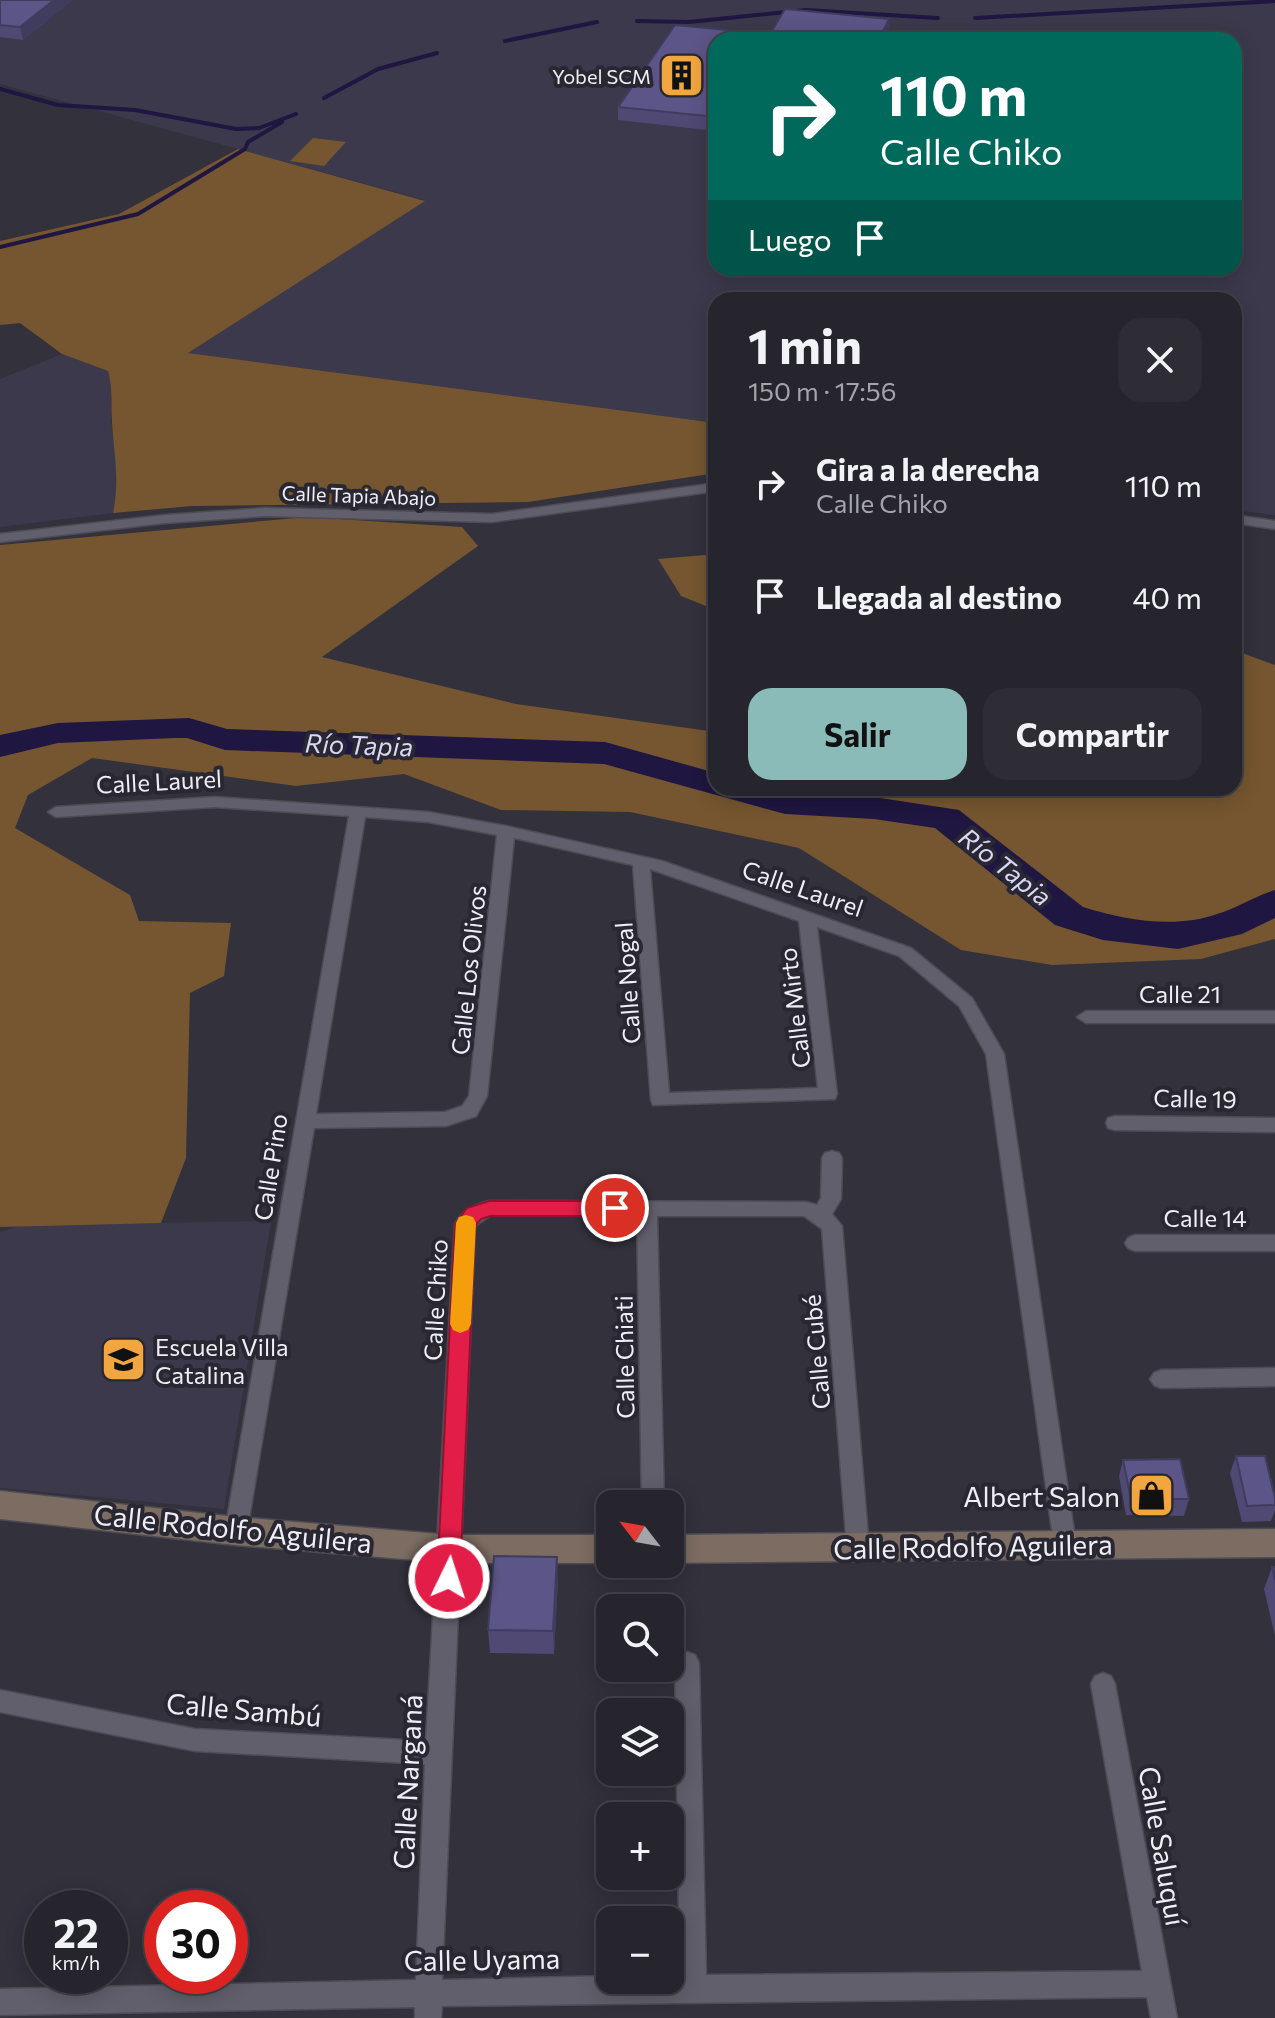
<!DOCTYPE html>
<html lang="es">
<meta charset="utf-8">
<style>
body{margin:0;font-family:Commissioner,sans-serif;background:#2e2d35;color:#f1f3f6;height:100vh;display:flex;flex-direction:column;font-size:30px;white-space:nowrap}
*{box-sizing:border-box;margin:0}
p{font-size:26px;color:#a4a5aa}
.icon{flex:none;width:44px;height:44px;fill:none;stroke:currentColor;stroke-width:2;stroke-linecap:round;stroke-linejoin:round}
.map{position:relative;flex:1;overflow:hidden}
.sheet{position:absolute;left:708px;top:292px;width:534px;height:504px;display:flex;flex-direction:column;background:#26252d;border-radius:24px;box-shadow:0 4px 20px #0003,0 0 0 2px #424249}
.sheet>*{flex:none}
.top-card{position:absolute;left:708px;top:32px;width:534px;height:244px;border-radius:24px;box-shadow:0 4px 20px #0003,0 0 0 2px #424249;background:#00695c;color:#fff;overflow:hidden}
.needle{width:52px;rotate:301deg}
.fabs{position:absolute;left:596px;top:1490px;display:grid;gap:16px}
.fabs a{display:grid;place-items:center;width:88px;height:88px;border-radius:16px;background:#26252d;box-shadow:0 4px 20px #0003,0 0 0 2px #424249;font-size:40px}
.speed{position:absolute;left:24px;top:1890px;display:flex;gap:16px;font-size:40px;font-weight:700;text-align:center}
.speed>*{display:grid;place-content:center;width:104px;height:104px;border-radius:50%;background:#26252d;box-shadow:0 4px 20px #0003,0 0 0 2px #424249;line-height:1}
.speed small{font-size:20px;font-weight:400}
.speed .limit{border:12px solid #d22;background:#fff;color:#111}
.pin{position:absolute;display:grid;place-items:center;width:68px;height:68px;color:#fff;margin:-34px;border:4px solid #fff;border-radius:50%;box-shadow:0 2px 8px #0007}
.me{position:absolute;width:88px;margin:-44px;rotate:4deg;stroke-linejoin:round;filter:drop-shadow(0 0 6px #0008)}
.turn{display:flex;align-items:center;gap:28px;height:168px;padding:0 40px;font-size:36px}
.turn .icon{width:104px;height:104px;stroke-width:2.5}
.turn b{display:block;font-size:56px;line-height:68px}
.then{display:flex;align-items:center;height:76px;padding:0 40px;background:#0003;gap:16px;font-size:30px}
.round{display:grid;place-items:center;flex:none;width:84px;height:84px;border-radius:24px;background:#2e2d35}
.overview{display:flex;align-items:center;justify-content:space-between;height:136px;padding:0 40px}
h1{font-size:48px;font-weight:700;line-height:60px}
.primary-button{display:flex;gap:16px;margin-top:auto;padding:16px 40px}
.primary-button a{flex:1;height:92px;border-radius:24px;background:#8bbbb9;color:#111;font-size:32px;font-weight:700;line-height:92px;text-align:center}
.primary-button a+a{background:#2e2d35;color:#f1f3f6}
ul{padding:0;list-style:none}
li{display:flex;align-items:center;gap:24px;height:112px;padding:0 40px}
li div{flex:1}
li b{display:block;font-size:30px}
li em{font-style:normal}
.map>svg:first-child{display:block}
.built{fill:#3b394b;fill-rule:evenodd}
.green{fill:#755630}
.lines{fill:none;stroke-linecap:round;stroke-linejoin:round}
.stream{stroke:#1f1641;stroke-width:4}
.river{fill:#1f1641;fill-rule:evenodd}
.street-casing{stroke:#4d4c55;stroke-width:3}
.secondary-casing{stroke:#4d4c55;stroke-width:3}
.street{fill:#605f6b;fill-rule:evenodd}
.secondary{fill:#7c6c62;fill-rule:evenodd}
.wall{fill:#4f4974}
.shaded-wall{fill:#403c5e}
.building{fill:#5c5587;stroke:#403c5e;stroke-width:2}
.route{fill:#e11d48;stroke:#92132f;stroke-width:2}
.slow{fill:#f59e0b}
.labels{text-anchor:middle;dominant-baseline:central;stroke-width:8;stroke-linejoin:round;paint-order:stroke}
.far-poi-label{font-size:20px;fill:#efeef5;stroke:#282732;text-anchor:end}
.far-street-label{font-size:20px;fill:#efeef5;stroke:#282732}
.street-label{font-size:24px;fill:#efeef5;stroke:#282732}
.poi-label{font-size:24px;fill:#efeef5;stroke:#282732;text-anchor:start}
.water-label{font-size:26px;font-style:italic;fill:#dad7f7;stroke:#282732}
.near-poi-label{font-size:28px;fill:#efeef5;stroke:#282732;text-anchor:end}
.near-street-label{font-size:28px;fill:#efeef5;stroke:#282732}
</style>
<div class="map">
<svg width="1275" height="2018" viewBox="0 0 1275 2018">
<rect width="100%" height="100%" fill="#32313c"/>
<!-- built -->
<g class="built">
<path d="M0,0H1275V515L1234,510V300H716V423L187,353L424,200L0,84ZM716,40H1234V268H716Z"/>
<polygon points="62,354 108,371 114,393 111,419 119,485 113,513 0,527 0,379"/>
<polygon points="271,1221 224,1509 0,1488 0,1232 21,1225"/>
</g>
<!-- green -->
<g class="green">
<polygon points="313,138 346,142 324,166 290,161"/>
<path d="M238,149L425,201L188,353L716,423V473L528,502L192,506L113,513C120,479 114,456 112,422C111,404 113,389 108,371L62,354L20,323L0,325V241L119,214Z"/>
<polygon points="307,517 462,527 478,546 322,657 516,704 716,732 716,788 1234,788 1234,650 1275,665 1275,939 1201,959 1052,965 961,950 799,848 630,812 501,810 404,774 296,786 92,758 28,795 15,828 130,895 139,921 231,923 224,976 190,993 186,1158 161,1223 0,1227 0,545"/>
<polygon points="716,554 716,610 681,596 658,559"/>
</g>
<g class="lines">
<!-- stream -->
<g class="stream">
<polyline points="975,18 1275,1"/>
<polyline points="637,21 689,22 806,10 938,18"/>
<polyline points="505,41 597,22"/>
<polyline points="0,89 58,105 135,110 236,129 259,128 296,114"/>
<polyline points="324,98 378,69 437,53"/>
<polyline points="0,247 138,214 245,149 248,142 282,122"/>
</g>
<!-- river -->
<path class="river" d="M189,718L227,729L605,742L716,773V788H772L786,792L874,797L959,810L1083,907C1124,920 1175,929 1217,914C1237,908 1255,896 1275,890V918L1242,934L1178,949L1103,940L1055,925L935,828L874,819L785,814L604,764L225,750L187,738H175L58,743L0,757V735L58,723Z"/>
<defs>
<g id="street">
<polygon points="716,483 716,491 492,522 265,516 165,523 0,542 0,534 165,515 265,508 492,514"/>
<polygon points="1234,515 1275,521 1275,529 1234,523"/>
<path d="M215,797L428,812L506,826L662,861L911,948L972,998L1004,1054L1076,1545L1073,1552L1065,1555L1057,1552L1054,1545L986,1054L959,1006L899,956L817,927L837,1094L835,1099L653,1105L651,1100L633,865L514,838L487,1096L476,1116L446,1126L314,1128L247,1531L244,1538L236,1541L228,1538L225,1531L349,816L215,807L56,817L48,812L56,807ZM365,817L428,822L497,835L469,1096L462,1106L445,1112L316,1114ZM650,869L799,921L818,1088L669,1093Z"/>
<polygon points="1086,1011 1275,1011 1275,1023 1086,1023 1077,1017"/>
<polygon points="1115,1116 1275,1118 1275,1132 1115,1130 1108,1128 1106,1123 1108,1118"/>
<path d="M832,1151L839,1153L842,1158L841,1199L832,1214L842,1226L869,1548L866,1555L858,1558L850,1555L847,1548L822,1229L804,1216H657L664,1504H642L637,1216L491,1215L475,1226L442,1980L610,1976V1980H670V1975H680L675,1663L679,1655L687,1652L695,1655L699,1663L706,1975L1142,1971L1091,1684L1095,1676L1103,1673L1111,1676L1115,1684L1177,2018H1151L1147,1997L442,2006L441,2018H415V2007L0,2015V1989L416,1980L425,1764L195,1751L0,1712V1690L195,1729L426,1741L455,1224C463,1210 474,1205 489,1201L806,1202L817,1205L821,1198L822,1158L825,1153Z"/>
<polygon points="1135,1235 1275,1235 1275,1251 1135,1251 1128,1248 1125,1243 1128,1238"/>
<polygon points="1275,1368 1275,1386 1161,1388 1154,1385 1150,1379 1154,1373 1161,1370"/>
</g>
<g id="secondary">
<polygon points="0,1491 236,1517 451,1535 610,1535 610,1563 451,1563 236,1545 0,1519"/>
<polygon points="1275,1529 1275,1557 670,1563 670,1535"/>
</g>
</defs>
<!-- street casing -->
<use href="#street" class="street-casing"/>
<!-- secondary casing -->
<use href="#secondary" class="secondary-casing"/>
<!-- street -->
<use href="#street" class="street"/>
<!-- secondary -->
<use href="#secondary" class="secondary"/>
</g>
<!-- wall -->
<g class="wall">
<polygon points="0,0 72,0 23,40 0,37"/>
<polygon points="785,9 889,19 888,32 884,40 716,40 716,131 618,120 618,107 675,25 770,34"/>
<polygon points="1236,1456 1275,1498 1275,1510 1271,1521 1242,1522 1230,1473"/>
<polygon points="1123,1460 1189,1499 1184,1516 1126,1515 1119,1476"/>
<polygon points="1272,1567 1275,1567 1275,1636 1264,1589"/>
<polygon points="558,1581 554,1654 490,1653 488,1630"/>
</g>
<!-- shaded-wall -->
<g class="shaded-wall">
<polygon points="54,0 72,0 23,40 20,27"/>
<polygon points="889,19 888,32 884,40 879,40"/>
<polygon points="557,1557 558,1581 554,1654 553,1631"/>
</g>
<!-- building -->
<g class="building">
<polygon points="0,0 54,0 20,27 0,25"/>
<polygon points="785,9 889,19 879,40 716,40 716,117 618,107 675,25 770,34"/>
<polygon points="1236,1456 1265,1456 1275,1498 1275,1505 1247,1506"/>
<polygon points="1180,1459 1189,1499 1131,1499 1123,1460"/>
<polygon points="494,1556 557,1557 553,1631 488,1630"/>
<polygon points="1272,1567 1275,1567 1275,1580"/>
</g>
<!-- route -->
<polygon class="route" points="489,1201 615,1201 622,1203 625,1208 622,1214 615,1216 490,1216 481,1219 475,1226 460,1578 457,1585 449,1588 440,1585 437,1578 455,1224 467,1208"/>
<!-- slow -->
<polygon class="slow" points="466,1215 473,1217 476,1223 471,1324 468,1330 460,1333 453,1330 450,1324 456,1223 459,1217"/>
<!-- icons -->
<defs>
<symbol id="building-square" viewBox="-11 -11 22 22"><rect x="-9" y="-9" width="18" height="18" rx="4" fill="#f1a63f" stroke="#282732"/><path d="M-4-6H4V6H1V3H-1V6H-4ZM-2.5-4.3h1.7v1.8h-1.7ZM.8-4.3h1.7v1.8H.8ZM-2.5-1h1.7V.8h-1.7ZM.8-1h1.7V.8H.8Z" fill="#111"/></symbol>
<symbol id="school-square" viewBox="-11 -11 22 22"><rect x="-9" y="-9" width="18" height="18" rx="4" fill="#f1a63f" stroke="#282732"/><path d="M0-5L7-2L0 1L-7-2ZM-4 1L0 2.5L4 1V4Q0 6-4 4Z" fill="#111"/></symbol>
<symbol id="shop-square" viewBox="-11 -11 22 22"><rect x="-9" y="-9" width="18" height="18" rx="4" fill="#f1a63f" stroke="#282732"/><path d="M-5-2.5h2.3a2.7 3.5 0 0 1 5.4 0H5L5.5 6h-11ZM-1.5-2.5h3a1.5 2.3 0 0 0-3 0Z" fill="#111"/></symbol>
</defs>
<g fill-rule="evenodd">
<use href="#building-square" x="656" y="50" width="51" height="51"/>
<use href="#school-square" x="98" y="1334" width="51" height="51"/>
<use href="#shop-square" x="1126" y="1470" width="51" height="51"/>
</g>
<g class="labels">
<!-- far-poi labels -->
<g class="far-poi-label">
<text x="651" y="76">Yobel SCM</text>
</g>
<!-- far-street labels -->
<g class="far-street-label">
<text transform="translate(359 495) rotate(2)">Calle Tapia Abajo</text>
</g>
<!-- street labels -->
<g class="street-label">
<text transform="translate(159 781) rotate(-3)">Calle Laurel</text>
<text transform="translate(803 888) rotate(19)">Calle Laurel</text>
<text transform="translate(468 970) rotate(-84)">Calle Los Olivos</text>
<text transform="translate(627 983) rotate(-94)">Calle Nogal</text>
<text x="1180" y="993">Calle 21</text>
<text transform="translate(794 1008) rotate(-97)">Calle Mirto</text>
<text transform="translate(1195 1098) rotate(1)">Calle 19</text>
<text transform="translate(270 1167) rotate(-81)">Calle Pino</text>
<text x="1205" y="1217">Calle 14</text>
<text transform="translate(435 1300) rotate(-87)">Calle Chiko</text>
<text transform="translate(816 1352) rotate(-95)">Calle Cubé</text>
<text transform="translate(624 1357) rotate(-91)">Calle Chiati</text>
</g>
<!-- poi labels -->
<g class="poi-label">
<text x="155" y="1346">Escuela Villa<tspan x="155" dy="28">Catalina</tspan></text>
</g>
<!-- water labels -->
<g class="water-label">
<text transform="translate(359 744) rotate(2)">Río Tapia</text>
<text transform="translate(1006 866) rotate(38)">Río Tapia</text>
</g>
<!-- near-poi labels -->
<g class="near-poi-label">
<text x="1120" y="1496">Albert Salon</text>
</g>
<!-- near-street labels -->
<g class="near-street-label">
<text transform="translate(233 1528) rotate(6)">Calle Rodolfo Aguilera</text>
<text transform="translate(973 1546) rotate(-1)">Calle Rodolfo Aguilera</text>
<text transform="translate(244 1709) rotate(5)">Calle Sambú</text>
<text transform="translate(407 1782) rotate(-87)">Calle Narganá</text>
<text transform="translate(1163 1846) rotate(80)">Calle Saluquí</text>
<text transform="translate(482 1959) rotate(-1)">Calle Uyama</text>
</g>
</g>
</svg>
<div class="fabs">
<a><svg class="needle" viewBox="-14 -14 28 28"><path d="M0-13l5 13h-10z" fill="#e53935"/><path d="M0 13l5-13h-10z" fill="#a4a5aa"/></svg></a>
<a><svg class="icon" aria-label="search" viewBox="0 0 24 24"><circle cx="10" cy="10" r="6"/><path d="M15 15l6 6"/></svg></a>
<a><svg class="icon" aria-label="layers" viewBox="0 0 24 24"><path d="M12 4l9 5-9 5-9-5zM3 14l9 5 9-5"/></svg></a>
<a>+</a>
<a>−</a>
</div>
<div class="speed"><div>22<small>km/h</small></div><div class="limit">30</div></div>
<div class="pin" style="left:615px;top:1208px;background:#d93025"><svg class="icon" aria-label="arrive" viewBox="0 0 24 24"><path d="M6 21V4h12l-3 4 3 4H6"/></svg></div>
<svg class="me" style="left:449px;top:1578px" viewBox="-20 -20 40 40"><circle r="17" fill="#e11d48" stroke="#fff" stroke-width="3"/><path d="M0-11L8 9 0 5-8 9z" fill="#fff"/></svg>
<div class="top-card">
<div class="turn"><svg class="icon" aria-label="right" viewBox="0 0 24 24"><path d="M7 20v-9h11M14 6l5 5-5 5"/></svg><div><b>110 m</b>Calle Chiko</div></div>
<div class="then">Luego<svg class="icon" aria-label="arrive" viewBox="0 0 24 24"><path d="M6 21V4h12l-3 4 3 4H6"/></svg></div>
</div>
<section class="sheet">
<div class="overview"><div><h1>1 min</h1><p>150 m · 17:56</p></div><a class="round"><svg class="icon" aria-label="close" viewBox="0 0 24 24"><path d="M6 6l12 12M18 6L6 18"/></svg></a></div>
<ul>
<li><svg class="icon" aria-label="right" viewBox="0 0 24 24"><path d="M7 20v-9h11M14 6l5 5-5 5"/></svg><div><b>Gira a la derecha</b><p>Calle Chiko</p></div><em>110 m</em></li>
<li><svg class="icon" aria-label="arrive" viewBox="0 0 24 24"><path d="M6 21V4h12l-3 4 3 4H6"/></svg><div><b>Llegada al destino</b></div><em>40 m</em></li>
</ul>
<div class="primary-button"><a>Salir</a><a>Compartir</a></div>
</section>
</div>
